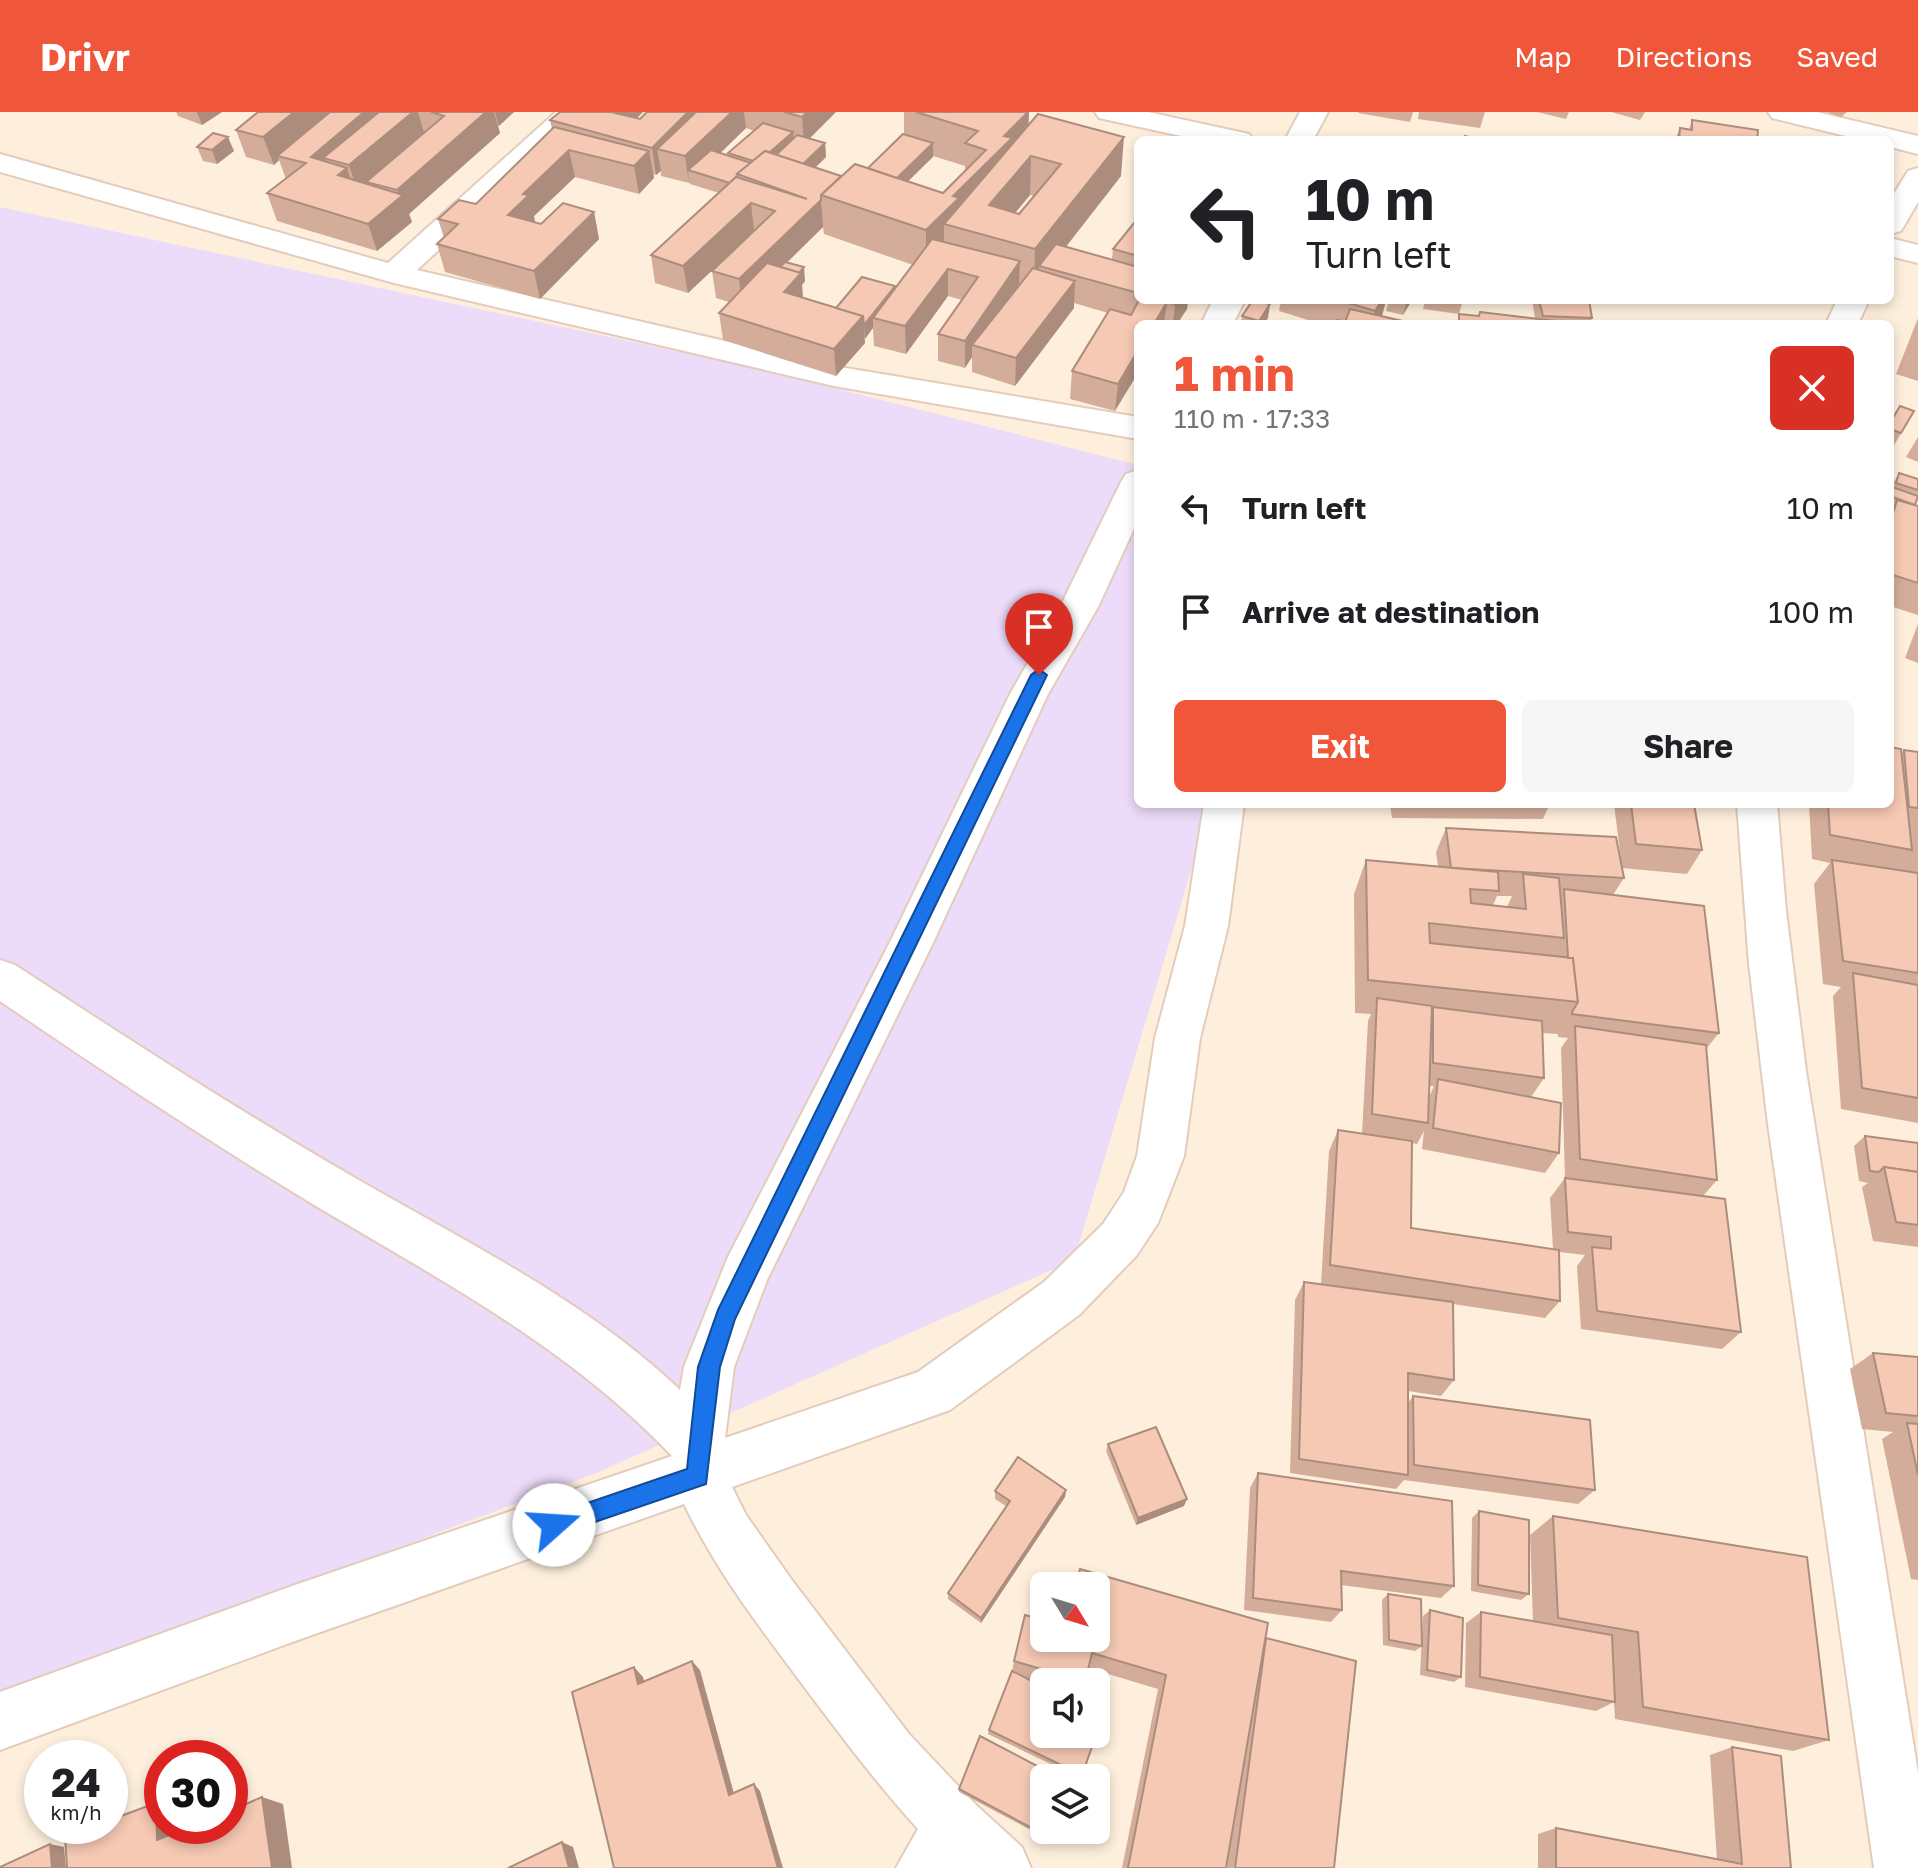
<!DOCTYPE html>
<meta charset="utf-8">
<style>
body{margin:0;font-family:"Golos Text",sans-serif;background:#f6f6f6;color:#202124;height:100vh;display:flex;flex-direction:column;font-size:30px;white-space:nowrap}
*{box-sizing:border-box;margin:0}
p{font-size:26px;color:#757577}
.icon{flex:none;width:44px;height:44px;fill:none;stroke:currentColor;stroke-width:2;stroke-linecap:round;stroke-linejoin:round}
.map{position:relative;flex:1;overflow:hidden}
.sheet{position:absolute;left:1134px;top:208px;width:760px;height:488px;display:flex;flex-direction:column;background:#fff;border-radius:12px;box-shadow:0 4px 12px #0003}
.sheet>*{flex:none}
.hud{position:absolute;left:1134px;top:24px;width:760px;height:168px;border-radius:12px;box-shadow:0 4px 12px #0003;background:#fff;color:#202124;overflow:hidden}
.needle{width:52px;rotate:128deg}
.tools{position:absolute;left:1030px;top:1460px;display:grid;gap:16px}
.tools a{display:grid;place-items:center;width:80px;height:80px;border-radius:12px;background:#fff;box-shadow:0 4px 12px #0003;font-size:40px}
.speed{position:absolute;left:24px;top:1628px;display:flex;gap:16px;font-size:40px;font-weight:700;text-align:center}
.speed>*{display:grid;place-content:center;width:104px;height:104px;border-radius:50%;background:#fff;box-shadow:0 4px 12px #0003;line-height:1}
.speed small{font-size:20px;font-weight:400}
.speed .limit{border:12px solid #d22;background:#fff;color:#111}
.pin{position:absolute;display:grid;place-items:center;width:68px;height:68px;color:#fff;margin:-82px -34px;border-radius:50% 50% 50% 0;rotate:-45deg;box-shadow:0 0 8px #0007}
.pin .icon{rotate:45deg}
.me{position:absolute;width:88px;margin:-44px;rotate:71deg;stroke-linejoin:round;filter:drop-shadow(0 0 6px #0008)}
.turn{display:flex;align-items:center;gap:28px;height:168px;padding:0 40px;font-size:36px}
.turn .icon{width:104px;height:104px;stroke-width:2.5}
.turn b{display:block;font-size:56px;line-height:68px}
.round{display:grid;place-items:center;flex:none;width:84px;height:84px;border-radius:12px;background:#f6f6f6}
.headline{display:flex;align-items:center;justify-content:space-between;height:136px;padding:0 40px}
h1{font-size:48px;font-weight:700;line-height:60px;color:#f0563a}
.action{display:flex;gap:16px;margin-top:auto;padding:16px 40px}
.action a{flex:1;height:92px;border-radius:12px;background:#f0563a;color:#fff;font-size:32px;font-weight:700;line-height:92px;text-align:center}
.action a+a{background:#f6f6f6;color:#202124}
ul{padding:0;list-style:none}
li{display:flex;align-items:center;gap:24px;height:104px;padding:0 40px}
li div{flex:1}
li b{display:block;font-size:30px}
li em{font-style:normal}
header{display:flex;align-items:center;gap:48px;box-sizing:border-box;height:112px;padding:0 40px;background:#f0563a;color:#fff}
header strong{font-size:38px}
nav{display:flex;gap:44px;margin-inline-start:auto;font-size:28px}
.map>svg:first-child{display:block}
.education{fill:#ecdbf9}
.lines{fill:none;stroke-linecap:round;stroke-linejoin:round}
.minor-casing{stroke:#e4ccbc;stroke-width:4}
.minor{fill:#fff;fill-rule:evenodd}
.wall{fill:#d3ad9a;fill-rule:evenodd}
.shaded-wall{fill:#ac8d7d}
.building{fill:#f5c9b3;stroke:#ac8d7d;stroke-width:2;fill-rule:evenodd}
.route{fill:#1a73e8;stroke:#114b97;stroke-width:2}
</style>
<header>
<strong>Drivr</strong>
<nav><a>Map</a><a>Directions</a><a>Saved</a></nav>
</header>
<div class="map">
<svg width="1918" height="1756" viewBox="0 0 1918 1756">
<rect width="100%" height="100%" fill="#feefdd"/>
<!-- education -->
<polygon class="education" points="0,95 755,256 1138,353 1138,692 1211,692 1074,1148 594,1362 0,1585"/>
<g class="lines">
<defs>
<g id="minor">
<polygon points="556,0 587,0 417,158 834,254 1138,305 1138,327 834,274 394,171 0,60 0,42 388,151"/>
<polygon points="1095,0 1148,0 1249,22 1253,28 1199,28 1099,6"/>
<polygon points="1300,0 1328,0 1313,28 1285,28"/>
<polygon points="1768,0 1817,0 1918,24 1918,42 1890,35 1890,28 1862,28 1772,6"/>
<polygon points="1918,56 1918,90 1901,119 1890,122 1890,88 1908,59"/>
<polygon points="1890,126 1918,133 1918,151 1890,144"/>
<polygon points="1213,188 1245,188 1233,212 1201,212"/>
<polygon points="1837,188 1869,188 1858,212 1826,212"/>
<path d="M1138,358V408L1098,495L1048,582L931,835L767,1168L734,1255L725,1326L918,1260L1044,1170L1103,1112L1124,1080L1137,1044L1155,926L1185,814L1204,692H1244L1228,814L1200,926L1184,1044L1158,1111L1137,1143L1079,1203L950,1298L732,1375L746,1403L791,1467L909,1622L976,1693L1022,1735L1031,1756H896L918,1717C872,1666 832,1612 791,1557C751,1504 713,1452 684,1392L295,1529L0,1638V1580L295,1473L672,1344C570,1236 442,1169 316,1094C208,1029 104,960 0,889V848L15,853C125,925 236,997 350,1063C463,1129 585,1187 680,1278L684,1255L728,1145L890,830L1010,582L1060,495L1121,370L1126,362Z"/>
<polygon points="1737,692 1777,692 1786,799 1806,959 1918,1661 1918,1756 1874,1756 1768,1012 1749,852"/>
</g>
</defs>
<!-- minor casing -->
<use href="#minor" class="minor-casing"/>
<!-- minor -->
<use href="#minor" class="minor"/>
</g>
<!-- wall -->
<g class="wall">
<polygon points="176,0 222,0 202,13 178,4"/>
<polygon points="258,0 514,0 498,14 500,21 409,102 412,110 377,139 277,109 267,81 286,67 279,48 274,53 246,45 236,18"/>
<path d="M560,0H643L637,6L640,7L647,0H836L809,27L825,31L826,45L815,56L841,64L868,56L904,22V0H1029L1028,13L1121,64L1066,135L1112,147L1113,137L1138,106V188H1188L1187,197L1177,212H1138L1115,299L1070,287L1072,259L1108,201L1074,191V196L1015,274L972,260V245L965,256L938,249V222L962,188L948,184L906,242L874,234L873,216L864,226L865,231L836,264L723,228L719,201L729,190L716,186L712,159L754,119L688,181L655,171L651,143L719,81L690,72V71H689L661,64V59L656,63L653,62L654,66L639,82L575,65L534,104L535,110L541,112L594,100L599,127L540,187L445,160L437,132L444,126L438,107L476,92L552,17L550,8ZM746,16L754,19L728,41L729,44L720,41ZM933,44L965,54V59L943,81L908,69ZM1030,83L1034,84L1019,102L1015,101ZM823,115L824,122L913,153L895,177V174L836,196L803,186L802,173L805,169L787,150Z"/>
<polygon points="1359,0 1413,0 1410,10 1358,1"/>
<polygon points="1419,0 1485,0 1480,16 1418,7"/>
<polygon points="1537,0 1569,0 1566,7"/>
<polygon points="1611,0 1645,0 1640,8"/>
<polygon points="1827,0 1847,0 1841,5"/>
<polygon points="1692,8 1757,28 1675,28 1680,16 1689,17"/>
<polygon points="197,35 234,39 217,52 203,49"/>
<polygon points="1281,188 1386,188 1382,204 1416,212 1321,212 1279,199"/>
<polygon points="1389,188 1412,188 1403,203 1386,199"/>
<polygon points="1425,188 1463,188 1459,202 1423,197"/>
<polygon points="1532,188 1589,188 1592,206 1590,212 1459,212 1478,204 1480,200 1535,206"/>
<polygon points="1242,204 1268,206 1264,212 1241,212"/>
<polygon points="1918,206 1918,269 1896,262"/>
<polygon points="1914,299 1893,335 1890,334 1890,311"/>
<polygon points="1918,325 1918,350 1906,345"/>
<polygon points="1899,361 1918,367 1918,386 1915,393 1918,394 1918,503 1890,494 1890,377"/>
<polygon points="1918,512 1918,551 1905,546"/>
<polygon points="1904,638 1918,640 1918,1011 1841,997 1833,884 1841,875 1823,872 1814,772 1830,751 1812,747 1809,692 1890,692 1902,640"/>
<polygon points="1390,692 1550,692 1543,707 1392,706"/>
<polygon points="1614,692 1694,692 1702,738 1687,762 1622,756"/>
<path d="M1446,716L1624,766L1613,783L1719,921L1706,937L1717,1068L1703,1084L1741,1220L1722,1237L1581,1217L1577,1154L1585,1143L1559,1140L1560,1189L1545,1206L1453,1192L1454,1268L1441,1284L1408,1279V1291L1413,1284L1595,1378L1578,1392L1404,1368L1396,1377L1290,1361L1295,1188L1304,1170L1321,1172L1329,1039L1338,1018L1362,1022L1368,909L1371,902L1355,901L1354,782L1366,748L1438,754L1436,740ZM1497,784H1512L1507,795L1493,793ZM1542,921L1558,922V925L1568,926L1561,936L1565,1066L1550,1086L1553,1137L1411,1116L1412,1031L1417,1032L1424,1019L1422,1037L1545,1061L1559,1041L1531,985L1544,966ZM1429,974H1434L1429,985Z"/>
<polygon points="1865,1024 1918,1031 1918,1135 1873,1129 1862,1075 1868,1071 1859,1069 1854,1034"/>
<polygon points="1873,1241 1918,1245 1918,1468 1911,1467 1882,1327 1893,1320 1862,1317 1850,1257"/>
<polygon points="1108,1332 1184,1394 1136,1413 1106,1339"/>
<polygon points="1258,1361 1454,1474 1441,1486 1341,1473 1342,1498 1331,1510 1244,1498 1250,1376"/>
<polygon points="1066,1378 1065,1385 981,1511 948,1487 948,1481 1006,1394 995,1387 995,1379"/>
<polygon points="1479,1399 1529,1482 1521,1488 1471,1479 1472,1406"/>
<polygon points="1553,1404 1829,1628 1793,1639 1615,1607 1614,1590 1596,1599 1465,1575 1466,1511 1481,1500 1533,1509 1530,1423"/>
<polygon points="1080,1457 1265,1528 1266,1526 1334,1756 1227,1756 1232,1720 1226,1756 1122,1756 1158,1577 1088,1556 1085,1570 1044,1570 1044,1573 1032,1569 1082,1663 1080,1666 988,1622 989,1618 1012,1560 1014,1549 1096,1526 1096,1474 1075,1474"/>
<polygon points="1388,1482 1422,1534 1415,1539 1383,1533 1382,1488"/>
<polygon points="1430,1498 1461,1565 1454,1570 1420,1563 1423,1504"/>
<polygon points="1732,1635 1791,1756 1538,1756 1538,1722 1556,1716 1717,1748 1710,1643"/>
<polygon points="959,1677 1063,1718 1057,1732 959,1680"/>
</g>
<!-- shaded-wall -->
<g class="shaded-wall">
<polygon points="197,0 222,0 202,13"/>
<polygon points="294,0 336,0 277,44 279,48 274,53 263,25"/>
<polygon points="364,0 404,0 323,46 329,65 311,45"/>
<polygon points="413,0 418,0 425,24 366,70 367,72 358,80 349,53"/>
<polygon points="486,0 494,0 500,21 409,102 412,110 377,139 368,112 399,86 397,78"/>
<polygon points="495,0 514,0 499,14"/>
<polygon points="610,0 643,0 615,27"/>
<polygon points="688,0 718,0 657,37 661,59 656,63 652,36"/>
<polygon points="732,0 744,0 746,16 699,62 688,58 689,71 685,44"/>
<polygon points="807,0 836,0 804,32 802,5"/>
<polygon points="1029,0 1028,38 944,112 944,140 926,157 926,118 1004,24"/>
<polygon points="793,20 794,34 759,50"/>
<polygon points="228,25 234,39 217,52 212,38"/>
<polygon points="1124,25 1121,64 1049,156 1039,154 1038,170 1034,177 1035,137"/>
<polygon points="825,31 826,45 796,74 795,60"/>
<polygon points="933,31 933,45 896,81 895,67"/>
<polygon points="569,38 575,65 534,104 535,111 508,103 523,82"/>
<polygon points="649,39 654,66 639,82 634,54"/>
<polygon points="1031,44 1030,83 994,126 989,93"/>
<polygon points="347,56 356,83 338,63"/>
<polygon points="821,88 823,115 742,195 739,167"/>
<polygon points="751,91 754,119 688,181 683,154"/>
<polygon points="594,100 599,127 540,187 534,159"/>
<polygon points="1020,149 1019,176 972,233 972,245 965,256 965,229"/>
<polygon points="804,155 805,169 802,173 803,189 784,180"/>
<polygon points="948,157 948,184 906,242 905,214"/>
<polygon points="1075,169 1074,196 1015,274 1016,246"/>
<polygon points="895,174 895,188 873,206 873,216 865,227 864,213"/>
<polygon points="1178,188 1188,188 1187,197 1177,212 1173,212 1175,192"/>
<polygon points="1382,188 1386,188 1382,204 1372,212 1375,199"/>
<polygon points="1407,188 1412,188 1403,203"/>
<polygon points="1167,190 1164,212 1154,212"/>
<polygon points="1270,192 1268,206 1264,212 1258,212 1259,209"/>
<polygon points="863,204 865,231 836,264 834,237"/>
<polygon points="1138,238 1138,261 1115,299 1118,272"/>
<polygon points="1066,1378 1065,1385 981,1511 981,1506"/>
<polygon points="1187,1387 1184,1394 1136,1413 1138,1406"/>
<polygon points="692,1549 700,1558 736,1689 729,1683"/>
<polygon points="634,1555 643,1565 647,1581 638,1572"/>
<polygon points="754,1672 760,1679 783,1756 778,1756"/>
<polygon points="262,1685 283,1692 292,1756 272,1756"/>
<polygon points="156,1691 162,1693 162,1714 180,1714 181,1733 157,1728"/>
<polygon points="562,1730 573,1735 579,1756 569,1756"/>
<polygon points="50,1732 64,1735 66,1756 52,1756"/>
</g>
<!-- building -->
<g class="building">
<polygon points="258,0 294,0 263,25 236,18"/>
<polygon points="330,0 364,0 311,45 347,56 338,63 403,83 368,112 267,81 306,51 277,44"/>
<polygon points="379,0 413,0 349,53 323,46"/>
<polygon points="431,0 486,0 397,78 366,70 444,4"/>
<polygon points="560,0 611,0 640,7 647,0 688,0 652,36 550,8"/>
<polygon points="696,0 732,0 685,44 657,37"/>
<polygon points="784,0 807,0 802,5"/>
<polygon points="916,0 1028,0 1004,24 1012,26 953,84 959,86 926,118 821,83 855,52 943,81 986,38 965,31 978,19"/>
<path d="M1038,2L1124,25L1035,137L944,112ZM1031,44L1061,52L1019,102L989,93Z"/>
<polygon points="1692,8 1758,18 1757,28 1679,28 1680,16 1692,18"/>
<polygon points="763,11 793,20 770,40 765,39 753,49 728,41"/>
<polygon points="554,15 649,39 634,54 569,38 523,82 529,83 508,103 541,112 563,91 594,100 534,159 437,132 458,112 438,107 459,88 476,92"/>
<polygon points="213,21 228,25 212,38 197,35"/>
<polygon points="903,22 933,31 897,66 868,56"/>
<polygon points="797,23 825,31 803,52 776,43"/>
<polygon points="1465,24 1480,28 1463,28"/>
<polygon points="711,38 751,51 737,62 738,66 736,65 730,71 688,58"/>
<polygon points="765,39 841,64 821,83 821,88 739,167 712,159 775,99 751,91 683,154 651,143 736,65 807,87 737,62"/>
<polygon points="1138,106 1138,144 1113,137"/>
<polygon points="932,127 1020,149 965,229 938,222 978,165 948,157 905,214 873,206"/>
<polygon points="1056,132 1138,155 1138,181 1039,154"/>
<polygon points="785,150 804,155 799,161 780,155"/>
<polygon points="767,151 801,161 784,180 863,204 834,237 719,201"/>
<polygon points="1033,156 1075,169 1016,246 972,233"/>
<polygon points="862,165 895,174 864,213 863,204 836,196"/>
<polygon points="1139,188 1178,188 1175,192 1167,190 1154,212 1138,212 1138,238 1118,272 1072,259 1110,197 1131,203"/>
<polygon points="1253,188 1270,192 1259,209 1242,204"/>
<polygon points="1339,188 1382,188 1375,199"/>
<polygon points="1539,188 1589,188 1592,206 1543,204"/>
<polygon points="1350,197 1416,212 1335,212 1337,208 1345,210"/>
<polygon points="1480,200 1555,209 1555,212 1459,212 1459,202 1479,204"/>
<polygon points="1900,294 1914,299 1901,321 1890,317 1890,311"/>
<polygon points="1899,361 1918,367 1918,378 1896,371"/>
<polygon points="1892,375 1918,384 1915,393 1890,384 1890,379"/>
<polygon points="1897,388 1918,394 1918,471 1890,462 1890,412"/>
<polygon points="1890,635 1901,637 1912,738 1830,723 1828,692 1890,692"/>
<polygon points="1904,638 1918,640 1918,696 1909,695"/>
<polygon points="1631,692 1694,692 1702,738 1636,732"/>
<polygon points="1446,716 1616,725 1624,766 1451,756"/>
<polygon points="1366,748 1498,760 1499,779 1470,777 1471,791 1526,797 1523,762 1559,766 1564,826 1429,811 1430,831 1573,846 1578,890 1368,868"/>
<polygon points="1832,748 1918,761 1918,861 1843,849"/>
<polygon points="1564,777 1704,794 1719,921 1572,902 1572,900 1578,890 1573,846 1568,846"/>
<polygon points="1853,861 1918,873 1918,986 1862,976"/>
<polygon points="1377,886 1432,894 1428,1011 1372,1002"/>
<polygon points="1433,895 1542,909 1544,966 1433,951"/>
<polygon points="1575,914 1706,933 1717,1068 1580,1047"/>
<polygon points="1438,967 1561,991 1559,1041 1433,1016"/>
<polygon points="1338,1018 1412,1029 1411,1116 1559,1138 1560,1189 1330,1153"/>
<polygon points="1865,1024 1918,1031 1918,1060 1884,1055 1879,1060 1870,1059"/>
<polygon points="1884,1055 1918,1060 1918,1113 1896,1110"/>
<polygon points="1565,1066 1725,1087 1741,1220 1597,1199 1592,1135 1611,1137 1611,1125 1568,1120"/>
<polygon points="1304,1170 1453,1190 1454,1268 1408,1261 1408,1363 1299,1347"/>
<polygon points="1873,1241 1918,1245 1918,1304 1886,1301"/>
<polygon points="1413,1284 1590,1308 1595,1378 1414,1353"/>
<polygon points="1907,1311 1918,1312 1918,1363"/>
<polygon points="1156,1315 1187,1387 1138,1406 1108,1332"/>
<polygon points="1018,1345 1066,1378 981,1506 948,1481 1010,1389 995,1379"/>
<polygon points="1258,1361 1452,1389 1454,1474 1341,1459 1342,1498 1253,1486"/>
<polygon points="1479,1399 1529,1408 1529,1482 1478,1473"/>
<polygon points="1553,1404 1807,1445 1829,1628 1643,1595 1638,1520 1558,1506"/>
<polygon points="1080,1457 1268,1511 1226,1756 1128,1756 1166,1563 1092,1541 1085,1570 1014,1549 1025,1503 1044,1508 1044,1526 1096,1526 1096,1474 1076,1474"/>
<polygon points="1388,1482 1421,1487 1422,1534 1389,1528"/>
<polygon points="1430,1498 1463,1506 1461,1565 1427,1558"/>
<polygon points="1481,1500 1612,1523 1615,1590 1480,1565"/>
<polygon points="1266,1526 1356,1549 1334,1756 1235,1756"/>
<polygon points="692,1549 729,1683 754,1672 778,1756 614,1756 572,1580 634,1555 638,1572"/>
<polygon points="1012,1559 1044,1575 1044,1622 1096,1622 1096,1601 1103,1604 1082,1663 989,1618"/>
<polygon points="980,1624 1060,1666 1044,1666 1044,1718 1063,1718 1058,1730 959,1677"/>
<polygon points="1732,1635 1781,1644 1791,1756 1556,1756 1556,1716 1742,1752"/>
<polygon points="262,1685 272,1756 67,1756 65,1724 92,1714 110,1714 110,1708 156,1691 157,1728 192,1714 230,1714 230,1699"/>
<polygon points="562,1730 569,1756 508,1756"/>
<polygon points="50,1732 52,1756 0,1756 0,1755"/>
</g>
<!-- route -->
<polygon class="route" points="1039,557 1047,563 735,1207 720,1255 706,1372 554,1424 546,1421 543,1413 546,1405 687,1357 698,1255 718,1198 1031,563"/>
</svg>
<div class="tools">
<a><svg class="needle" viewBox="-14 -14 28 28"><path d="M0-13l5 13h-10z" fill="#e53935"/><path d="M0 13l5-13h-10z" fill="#757577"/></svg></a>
<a><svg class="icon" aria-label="sound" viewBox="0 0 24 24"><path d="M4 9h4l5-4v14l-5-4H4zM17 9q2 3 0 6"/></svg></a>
<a><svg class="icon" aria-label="layers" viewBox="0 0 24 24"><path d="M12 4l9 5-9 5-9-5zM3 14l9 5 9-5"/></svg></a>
</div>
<div class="speed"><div>24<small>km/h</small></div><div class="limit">30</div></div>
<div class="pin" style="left:1039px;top:563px;background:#d93025"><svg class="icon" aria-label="arrive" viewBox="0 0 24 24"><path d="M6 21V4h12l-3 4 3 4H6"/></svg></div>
<svg class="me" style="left:554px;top:1413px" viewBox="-20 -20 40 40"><circle r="19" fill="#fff"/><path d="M0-13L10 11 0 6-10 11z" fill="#1a73e8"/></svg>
<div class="hud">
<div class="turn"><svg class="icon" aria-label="left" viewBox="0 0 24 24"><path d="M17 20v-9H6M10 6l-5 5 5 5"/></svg><div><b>10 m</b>Turn left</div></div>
</div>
<section class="sheet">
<div class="headline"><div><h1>1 min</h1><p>110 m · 17:33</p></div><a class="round" style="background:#d93025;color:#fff"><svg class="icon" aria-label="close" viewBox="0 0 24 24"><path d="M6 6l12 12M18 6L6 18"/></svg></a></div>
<ul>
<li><svg class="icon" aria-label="left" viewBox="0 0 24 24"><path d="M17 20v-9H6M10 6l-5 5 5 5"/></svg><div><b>Turn left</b></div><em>10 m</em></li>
<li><svg class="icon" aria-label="arrive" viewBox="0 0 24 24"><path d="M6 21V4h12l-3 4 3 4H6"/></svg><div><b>Arrive at destination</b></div><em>100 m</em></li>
</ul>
<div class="action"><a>Exit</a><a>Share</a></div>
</section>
</div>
